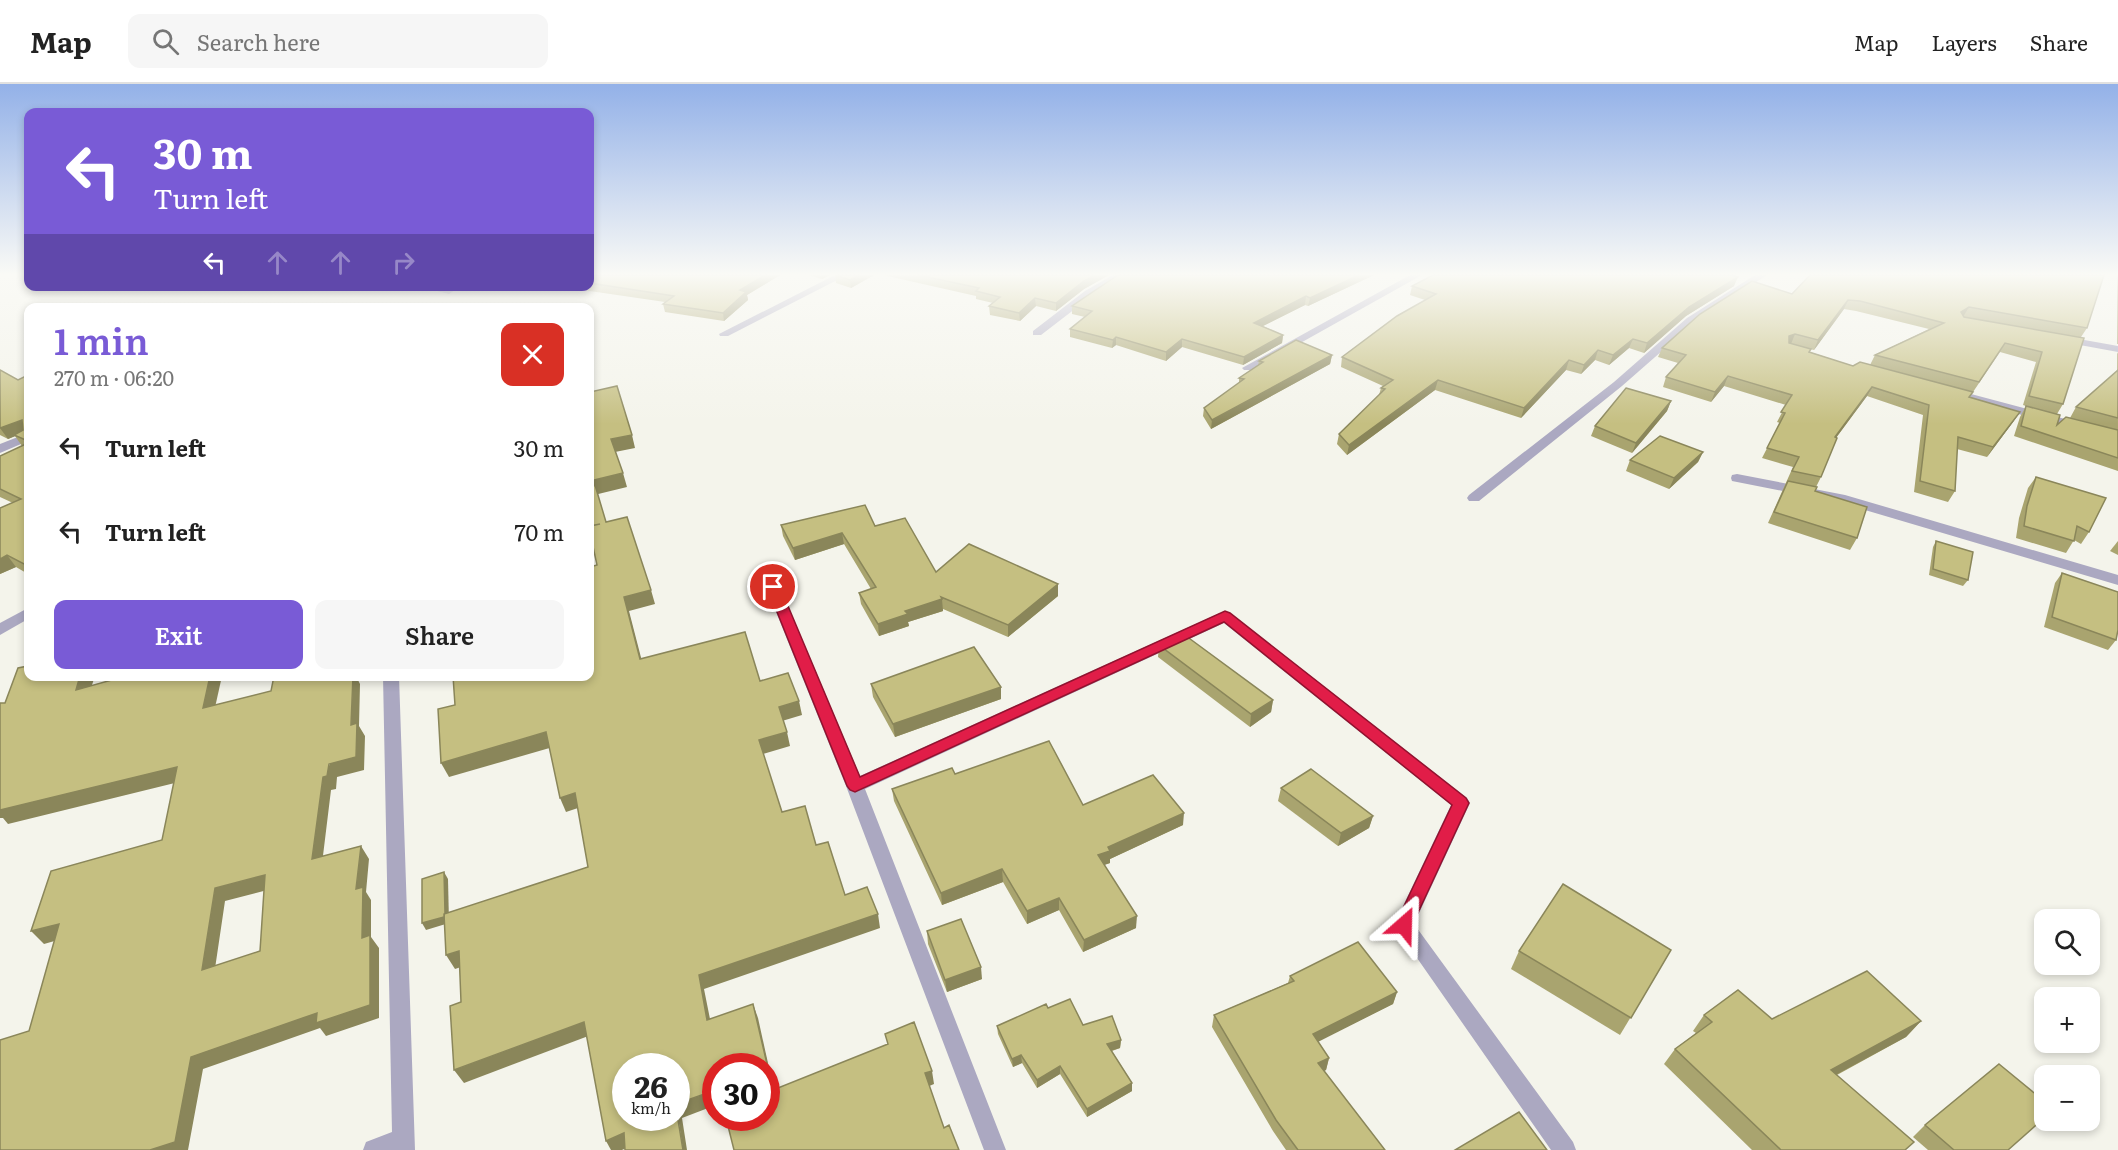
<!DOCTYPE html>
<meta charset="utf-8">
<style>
body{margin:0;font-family:Literata,serif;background:#f6f6f6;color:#222;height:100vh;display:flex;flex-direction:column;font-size:22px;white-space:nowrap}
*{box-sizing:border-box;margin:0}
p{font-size:20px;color:#767676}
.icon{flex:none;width:33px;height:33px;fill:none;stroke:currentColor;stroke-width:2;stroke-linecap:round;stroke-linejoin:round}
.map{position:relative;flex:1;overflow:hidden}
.drawer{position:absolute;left:24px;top:219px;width:570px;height:378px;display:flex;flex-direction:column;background:#fff;border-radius:12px;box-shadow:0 3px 9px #0003}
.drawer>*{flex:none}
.top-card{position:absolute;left:24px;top:24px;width:570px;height:183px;border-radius:12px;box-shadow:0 3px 9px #0003;background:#795bd6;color:#fff;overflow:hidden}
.controls{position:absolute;left:2034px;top:825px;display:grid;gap:12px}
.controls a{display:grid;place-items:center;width:66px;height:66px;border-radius:12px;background:#fff;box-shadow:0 3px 9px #0003;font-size:30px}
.speed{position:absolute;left:612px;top:969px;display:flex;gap:12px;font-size:30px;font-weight:700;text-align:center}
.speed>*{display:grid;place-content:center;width:78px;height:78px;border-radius:50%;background:#fff;box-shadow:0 3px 9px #0003;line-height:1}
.speed small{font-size:15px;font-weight:400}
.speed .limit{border:9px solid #d22;background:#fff;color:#111}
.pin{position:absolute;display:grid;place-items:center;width:51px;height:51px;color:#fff;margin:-26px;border:3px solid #fff;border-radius:50%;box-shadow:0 2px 6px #0007}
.me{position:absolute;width:66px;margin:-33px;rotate:25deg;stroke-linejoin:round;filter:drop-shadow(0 0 4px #0008)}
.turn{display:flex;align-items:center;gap:21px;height:126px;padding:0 30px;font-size:27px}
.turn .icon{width:78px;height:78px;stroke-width:2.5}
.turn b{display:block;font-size:42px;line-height:51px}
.lanes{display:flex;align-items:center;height:57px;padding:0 30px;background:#0003;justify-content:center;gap:30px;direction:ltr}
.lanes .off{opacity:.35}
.round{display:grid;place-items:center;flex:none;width:63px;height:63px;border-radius:12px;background:#f6f6f6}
.overview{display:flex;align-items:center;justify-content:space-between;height:102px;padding:0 30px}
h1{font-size:36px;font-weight:600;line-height:45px;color:#795bd6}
.cta{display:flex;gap:12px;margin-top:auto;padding:12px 30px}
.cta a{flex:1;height:69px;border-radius:12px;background:#795bd6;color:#fff;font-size:24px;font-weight:600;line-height:69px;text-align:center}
.cta a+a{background:#f6f6f6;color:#222}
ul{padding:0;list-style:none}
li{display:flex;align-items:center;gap:18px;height:84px;padding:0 30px}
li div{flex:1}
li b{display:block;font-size:22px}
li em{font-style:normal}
header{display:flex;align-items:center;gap:36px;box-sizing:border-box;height:84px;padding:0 30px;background:#fff;border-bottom:2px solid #e0e0e0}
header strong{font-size:28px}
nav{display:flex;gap:33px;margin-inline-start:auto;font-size:21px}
.search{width:420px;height:54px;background:#f6f6f6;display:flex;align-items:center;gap:15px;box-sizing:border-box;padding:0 21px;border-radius:12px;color:#767676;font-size:22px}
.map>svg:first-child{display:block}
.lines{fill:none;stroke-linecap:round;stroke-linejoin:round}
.minor{fill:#aba8c1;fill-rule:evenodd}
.wall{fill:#a9a46f}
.shaded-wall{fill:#8a865a}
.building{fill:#c5bf81;stroke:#8a865a;stroke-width:1.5;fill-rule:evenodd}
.route{fill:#e11d48;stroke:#92132f;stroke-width:1.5}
</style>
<header>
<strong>Map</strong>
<div class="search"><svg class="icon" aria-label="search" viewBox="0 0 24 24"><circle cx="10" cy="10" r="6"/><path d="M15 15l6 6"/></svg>Search here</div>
<nav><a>Map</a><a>Layers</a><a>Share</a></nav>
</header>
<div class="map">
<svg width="2118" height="1066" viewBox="0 0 2118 1066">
<rect width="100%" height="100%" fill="#f4f4eb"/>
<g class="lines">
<!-- minor -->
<g class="minor">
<polygon points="835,191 847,191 728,252 720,252 719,250"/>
<polygon points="1113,191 1125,191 1093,211 1041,251 1033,251 1033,247 1085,207"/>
<polygon points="1410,191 1422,191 1252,286 1244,286 1242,284"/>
<polygon points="1755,191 1767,191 1695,238 1622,302 1479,417 1469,417 1467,414 1469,411 1614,298 1687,234"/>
<polygon points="417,202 461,202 449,210"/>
<polygon points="2062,252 2118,262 2118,268 2058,257 2058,253"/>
<polygon points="1956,306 2118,349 2118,357 1952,312 1952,308"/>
<polygon points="28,349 28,357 0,369 0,360"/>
<polygon points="1737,390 1845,411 2118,491 2118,501 1838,418 1732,397 1731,394 1732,391"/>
<polygon points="773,498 780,503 860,692 1220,529 1230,529 1467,714 1470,719 1414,840 1573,1058 1576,1066 1551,1066 1394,841 1451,721 1224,539 865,705 1006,1066 984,1066 846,702 766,503"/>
<polygon points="28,524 28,535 0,551 0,539"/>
<polygon points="383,592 399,592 415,1066 363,1066 366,1058 392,1048"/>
</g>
</g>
<!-- wall -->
<g class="wall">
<polygon points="590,191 780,191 747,211 748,216 724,237 665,228 663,220 665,218 576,205 575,202 590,202"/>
<polygon points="808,191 830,191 822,195"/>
<polygon points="835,191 874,191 851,204 836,199"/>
<polygon points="883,191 1109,191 1084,205 1056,227 1036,222 1020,237 990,231 989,222 993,219 976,215 976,212"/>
<polygon points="1118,191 1374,191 1308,222 1305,221 1263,242 1283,251 1282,259 1243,281 1182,263 1166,277 1116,261 1112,264 1070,253 1070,245 1085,233 1072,230 1072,222"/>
<polygon points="1810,191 2087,244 2081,253 2063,320 2057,330 2057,341 2070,334 2076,323 2117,287 2117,270 2118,268 2118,387 2014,352 2020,333 2026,322 2023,321 2036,278 2000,268 1973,308 1870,281 1875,271 1929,245 1856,227 1844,225 1814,266 1809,265 1810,268 1853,282 1970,313 2020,328 2013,338 1987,373 1957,365 1955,407 1948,418 1914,408 1923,331 1867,312 1836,354 1821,393 1816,403 1815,407 1857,454 1850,466 1768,439 1793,383 1762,374 1780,339 1777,338 1786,321 1724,302 1711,318 1663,303 1666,293 1678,279 1658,273 1662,264 1792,210"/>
<rect x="2117" y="191" width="1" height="69"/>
<polygon points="1412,202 1734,202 1686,232 1644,269 1629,264 1609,281 1595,276 1581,290 1566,286 1521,334 1435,306 1347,371 1337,360 1339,350 1379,311 1381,304 1383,302 1341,283 1342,273 1425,216 1410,211"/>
<polygon points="1332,271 1330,280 1211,345 1203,332 1204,324 1239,299 1239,294 1258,281 1259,277"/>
<polygon points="0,286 18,296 28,291 28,490 16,483 0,490 0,424 13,419 0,413 0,372 22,362 15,352 8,355 0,351"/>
<polygon points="1671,317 1667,327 1632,369 1591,352 1595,342"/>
<polygon points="1703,368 1698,378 1669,405 1626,387 1630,376"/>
<polygon points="2036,393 2089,448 2081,460 2074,456 2066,469 2016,454 2019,434 2028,404"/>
<polygon points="781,441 875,442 936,488 1058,512 1008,553 943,525 943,527 908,538 909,542 879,552 861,520 859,509 871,505 844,460 795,476 783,452"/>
<polygon points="1936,457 1968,496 1963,502 1929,491 1933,463"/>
<polygon points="2118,457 2118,471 2110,467"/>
<polygon points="2062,489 2116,556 2108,566 2044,543 2055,499"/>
<polygon points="1159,561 1273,616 1271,628 1250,643 1158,573"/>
<polygon points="871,600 1001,615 895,653 873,613"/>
<polygon points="955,690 1083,721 1183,741 1110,775 1110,779 1104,781 1136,844 1083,868 1059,826 1027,840 1003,798 942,821 894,717 892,705"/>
<polygon points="1281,704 1373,732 1369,744 1338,762 1278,717"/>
<polygon points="927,847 982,895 947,908 928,860"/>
<polygon points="1671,866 1620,951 1511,885 1519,867"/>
<polygon points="1290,892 1397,908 1393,920 1318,957 1329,974 1326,986 1324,987 1385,1066 1286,1066 1273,1047 1212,943 1214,931 1288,899"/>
<polygon points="1048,924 1083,941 1121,956 1120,964 1112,967 1132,999 1132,1007 1087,1033 1060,990 1037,1004 1022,979 1013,983 998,950 997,942"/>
<polygon points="1704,931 1772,935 1921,937 1906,953 1837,991 1905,1066 1752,1066 1664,980 1675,965 1696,949 1693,947"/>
<polygon points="1925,1041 2008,1066 1928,1066 1913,1053"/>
</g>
<!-- shaded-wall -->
<g class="shaded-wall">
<polygon points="765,191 780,191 747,211 748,216 724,237 723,229 740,206"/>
<polygon points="822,191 830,191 822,195"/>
<polygon points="859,191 874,191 851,204 850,196"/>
<polygon points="1095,191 1109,191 1084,205 1056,227 1056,219 1084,197"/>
<polygon points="1359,191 1374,191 1308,222 1310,214"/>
<polygon points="1738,193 1734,202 1686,232 1644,269 1647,259 1689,223"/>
<polygon points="1306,212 1305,221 1253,247 1254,239"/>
<polygon points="1035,214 1036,222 1020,237 1019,229"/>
<polygon points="1848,216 1844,225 1814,266 1818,256"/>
<polygon points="1969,223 1963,233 1961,228"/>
<polygon points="1795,250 1791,260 1784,262 1789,252"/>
<polygon points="1283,251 1282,259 1243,281 1244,273"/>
<polygon points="1116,253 1116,261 1112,264 1113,256"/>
<polygon points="1182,255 1182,263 1166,277 1166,268"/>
<polygon points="1633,255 1629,264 1609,281 1613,271"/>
<polygon points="1598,266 1595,276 1581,290 1584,281"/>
<polygon points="1332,271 1330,280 1211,345 1212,336"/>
<polygon points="1569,276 1566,286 1521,334 1524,324"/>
<polygon points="1728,292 1724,302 1711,318 1715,308"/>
<polygon points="1438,296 1435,306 1347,371 1349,361"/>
<polygon points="1872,303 1867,312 1829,363 1835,353"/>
<polygon points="1671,317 1667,327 1632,369 1636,359"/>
<polygon points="2020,328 2013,338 1987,373 1993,363"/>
<polygon points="22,336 28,347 8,355 0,344"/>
<polygon points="632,351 635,364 615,368 611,355"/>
<polygon points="1703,368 1698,378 1669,405 1674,394"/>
<polygon points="623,389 627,403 590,412 590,397"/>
<polygon points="842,449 844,460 795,476 793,464"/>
<polygon points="7,471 16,483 0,490 0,475"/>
<polygon points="28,478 28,487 24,480"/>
<polygon points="1058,500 1058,512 1008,553 1008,541"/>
<polygon points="651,506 655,520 629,527 645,589 640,575 624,513"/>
<polygon points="942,515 943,527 908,538 909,542 879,552 878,540 905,527"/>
<polygon points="80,592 95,592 86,619 76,606"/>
<polygon points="210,592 222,592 212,637 203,624"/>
<polygon points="353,592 356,592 360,600 359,642 365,652 364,686 337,693 336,705 331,706 321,788 312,775 323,693 351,641"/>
<polygon points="1001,603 1001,615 895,653 893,640"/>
<polygon points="1273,616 1271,628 1250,643 1251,630"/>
<polygon points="799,617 802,631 782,637 779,623"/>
<polygon points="546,648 553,663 449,693 441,679"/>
<polygon points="787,648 790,662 763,670 759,656"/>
<polygon points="177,683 187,696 8,740 3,734 0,734 0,720"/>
<polygon points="575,709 581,723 566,728 560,714"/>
<polygon points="1184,729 1183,741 1110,775 1110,779 1098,783 1098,771 1108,763"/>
<polygon points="1373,732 1369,744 1338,762 1341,749"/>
<polygon points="361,762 369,775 366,808 371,816 371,853 379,864 379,934 326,952 320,944 203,985 188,1066 150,1066 191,973 362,854 356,805"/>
<polygon points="1002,785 1003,798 942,821 941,809"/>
<polygon points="444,788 448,795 449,839 426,846 422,839"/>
<polygon points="265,791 275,804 225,817 213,898 202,886 215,804"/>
<polygon points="1059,814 1059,826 1027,840 1027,827"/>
<polygon points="878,830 880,844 704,905 713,950 707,936 699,891"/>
<polygon points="1137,832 1136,844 1083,868 1084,856"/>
<polygon points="59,840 72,852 44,860 31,847"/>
<polygon points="459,867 467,881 455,885 446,871"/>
<polygon points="981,883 982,895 947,908 945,896"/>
<polygon points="1397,908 1393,920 1310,962 1313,950"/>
<polygon points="753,920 758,934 777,1020 773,1006"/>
<polygon points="1921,937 1906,953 1817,1001 1831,986"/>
<polygon points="584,938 591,951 464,999 454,986"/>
<polygon points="1121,956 1120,964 1107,968 1107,960"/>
<polygon points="1021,971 1022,979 1013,983 1012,975"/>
<polygon points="1329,974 1326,986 1315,991 1318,979"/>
<polygon points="1060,982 1060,990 1037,1004 1037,996"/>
<polygon points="932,987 934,1000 927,1003 925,989"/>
<polygon points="1132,999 1132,1007 1087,1033 1087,1025"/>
<polygon points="716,1006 716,1021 682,1034 687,1066 683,1066 676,1020"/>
<polygon points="624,1049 631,1062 622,1066 611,1066 606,1057"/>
</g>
<!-- building -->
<g class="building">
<polygon points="590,191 765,191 740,206 746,208 723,229 663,220 674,212 590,199"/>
<polygon points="835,191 859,191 850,196"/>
<polygon points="918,191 1095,191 1084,197 1056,219 1035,214 1019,229 989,222 1000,213 976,207 979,204"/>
<polygon points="1118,191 1359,191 1310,214 1306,212 1254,239 1283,251 1244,273 1182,255 1166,268 1116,253 1113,256 1070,245 1092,227 1072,222"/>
<polygon points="1433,191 1732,191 1738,193 1689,223 1647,259 1633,255 1613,271 1598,266 1584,281 1569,276 1524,324 1438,296 1349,361 1339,350 1385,305 1381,304 1393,296 1342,273 1397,232 1436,210 1412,202"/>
<polygon points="1810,191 2104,191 2087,244 1969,223 1961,228 1964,233 2084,254 2063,320 2029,312 2042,268 2005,259 1979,298 1875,271 1944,239 1860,217 1848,216 1818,256 1795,250 1789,252 1789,259 1811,265 1809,268 1853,282 1860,278 1973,308 1969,313 2020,328 1993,363 1958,353 1955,407 1920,397 1929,321 1872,303 1835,353 1837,354 1821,393 1792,387 1799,373 1767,364 1785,329 1781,328 1792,311 1728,292 1715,308 1666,293 1686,271 1662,264 1700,230 1752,197 1792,210"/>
<polygon points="1296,256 1332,271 1212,336 1204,324 1244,295 1239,294 1263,278 1259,277"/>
<polygon points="0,286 18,296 28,291 28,357 14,351 23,346 22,336 0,344"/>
<polygon points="2118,286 2118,334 2076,323"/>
<polygon points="617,302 632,351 611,355 623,389 590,397 590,308"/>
<polygon points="1626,304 1671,317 1636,359 1595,342"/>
<polygon points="2026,322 2060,331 2057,341 2066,333 2118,346 2118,374 2021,342"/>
<polygon points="1660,352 1703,368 1674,394 1630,376"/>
<polygon points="28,359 28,478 24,480 7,471 0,475 0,424 21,415 0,405 0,372"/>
<polygon points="2036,393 2106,414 2089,448 2077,442 2074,457 2024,442 2027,422"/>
<polygon points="1788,397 1817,403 1815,407 1867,423 1857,454 1774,428"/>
<polygon points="595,401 606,438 627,433 651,506 624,513 640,575 745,548 760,597 788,589 799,617 779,623 787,648 759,656 782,728 805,722 816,761 828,758 845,811 867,803 878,830 699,891 707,936 753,920 773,1006 888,960 885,950 914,938 932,987 925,989 944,1044 949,1041 959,1066 734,1066 726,1034 766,1034 766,982 716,982 716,1006 676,1020 676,982 626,982 626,1034 676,1034 676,1024 683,1066 625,1066 624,1049 606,1057 584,938 454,986 450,922 461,918 459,867 446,871 444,830 588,783 575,709 560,714 546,648 441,679 438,625 455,621 453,592 590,592 590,483 597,481 590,449 590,442 600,440 590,442 590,403"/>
<polygon points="865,421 875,442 905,434 936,488 969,460 1058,500 1008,541 941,513 942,515 905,527 908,530 878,540 859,509 876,503 842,449 793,464 781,441"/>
<polygon points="1936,457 1973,468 1968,496 1933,485"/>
<polygon points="2062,489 2118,508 2118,546 2116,556 2052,533"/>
<polygon points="1182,549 1273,616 1251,630 1159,561"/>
<polygon points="974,563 1001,603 893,640 871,600"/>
<path d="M28,582V592H80L76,606L126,592H210L203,624L271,607L274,592H353L351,641L357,639L356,673L329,680L327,692L323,693L312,775L361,762L356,805L363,803L362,854L370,851V921L316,939L317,929L191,973L175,1058L150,1066H0V956L29,947L59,840L31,847L51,787L162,756L177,683L0,726V619H5L18,584ZM265,791L260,867L202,886L215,804Z"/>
<polygon points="1049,657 1083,721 1153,691 1184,729 1108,763 1110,767 1098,771 1137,832 1084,856 1059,814 1027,827 1002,785 941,809 892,705 952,684 955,690"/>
<polygon points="1311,685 1373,732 1341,749 1281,704"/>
<polygon points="444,788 445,829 444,830 444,833 422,839 422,795"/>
<polygon points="1563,800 1671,866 1631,934 1519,867"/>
<polygon points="961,835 981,883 945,896 927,847"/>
<polygon points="1358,858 1397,908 1313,950 1329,974 1318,979 1385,1066 1298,1066 1276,1036 1214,931 1294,897 1290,892"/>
<polygon points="1867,887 1921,937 1831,986 1914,1058 1905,1066 1781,1066 1675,965 1712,938 1704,931 1738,906 1772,935"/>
<polygon points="1070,915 1083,941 1112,932 1121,956 1107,960 1132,999 1087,1025 1060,982 1037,996 1021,971 1012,975 997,942 1046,920 1048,924"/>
<polygon points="1999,980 2044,1017 2044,1034 2008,1066 1954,1066 1925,1041"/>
<polygon points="1519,1028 1547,1066 1455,1066"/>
</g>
<!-- sky -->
<linearGradient id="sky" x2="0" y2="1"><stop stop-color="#93b1e8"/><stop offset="0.56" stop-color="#fafaf6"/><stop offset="1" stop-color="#fafaf6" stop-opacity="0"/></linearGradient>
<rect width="2118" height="340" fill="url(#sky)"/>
<!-- route -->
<polygon class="route" points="773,499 780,503 860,693 1225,527 1230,529 1466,714 1469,719 1410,846 1404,848 1397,846 1395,841 1452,721 1224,538 855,708 850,706 847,702 767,503"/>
</svg>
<div class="controls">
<a><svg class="icon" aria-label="search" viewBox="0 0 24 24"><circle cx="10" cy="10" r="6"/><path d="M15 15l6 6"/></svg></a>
<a>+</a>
<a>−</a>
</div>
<div class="speed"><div>26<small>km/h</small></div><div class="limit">30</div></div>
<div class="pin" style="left:773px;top:503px;background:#d93025"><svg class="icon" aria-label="arrive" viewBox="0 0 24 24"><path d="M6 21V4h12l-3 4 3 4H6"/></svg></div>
<svg class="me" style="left:1404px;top:841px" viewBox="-20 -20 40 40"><path d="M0-17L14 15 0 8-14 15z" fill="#e11d48" stroke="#fff" stroke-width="4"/></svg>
<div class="top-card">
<div class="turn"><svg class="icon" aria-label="left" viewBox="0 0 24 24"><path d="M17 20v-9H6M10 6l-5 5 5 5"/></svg><div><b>30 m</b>Turn left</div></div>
<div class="lanes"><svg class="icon" aria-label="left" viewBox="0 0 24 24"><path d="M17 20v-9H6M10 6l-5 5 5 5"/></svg><svg class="icon off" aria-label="ahead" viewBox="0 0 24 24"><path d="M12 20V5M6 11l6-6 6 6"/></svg><svg class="icon off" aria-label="ahead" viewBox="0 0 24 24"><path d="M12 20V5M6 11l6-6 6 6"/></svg><svg class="icon off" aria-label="right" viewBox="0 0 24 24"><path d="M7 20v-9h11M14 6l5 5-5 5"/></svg></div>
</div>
<section class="drawer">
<div class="overview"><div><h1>1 min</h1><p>270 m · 06:20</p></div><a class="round" style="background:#d93025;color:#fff"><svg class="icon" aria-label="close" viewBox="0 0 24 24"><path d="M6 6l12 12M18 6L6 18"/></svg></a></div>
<ul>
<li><svg class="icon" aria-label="left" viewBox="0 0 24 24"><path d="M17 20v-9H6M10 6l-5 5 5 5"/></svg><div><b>Turn left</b></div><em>30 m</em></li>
<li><svg class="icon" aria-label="left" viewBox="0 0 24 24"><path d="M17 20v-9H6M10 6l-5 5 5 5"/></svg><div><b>Turn left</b></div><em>70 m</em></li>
</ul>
<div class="cta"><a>Exit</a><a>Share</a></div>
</section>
</div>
